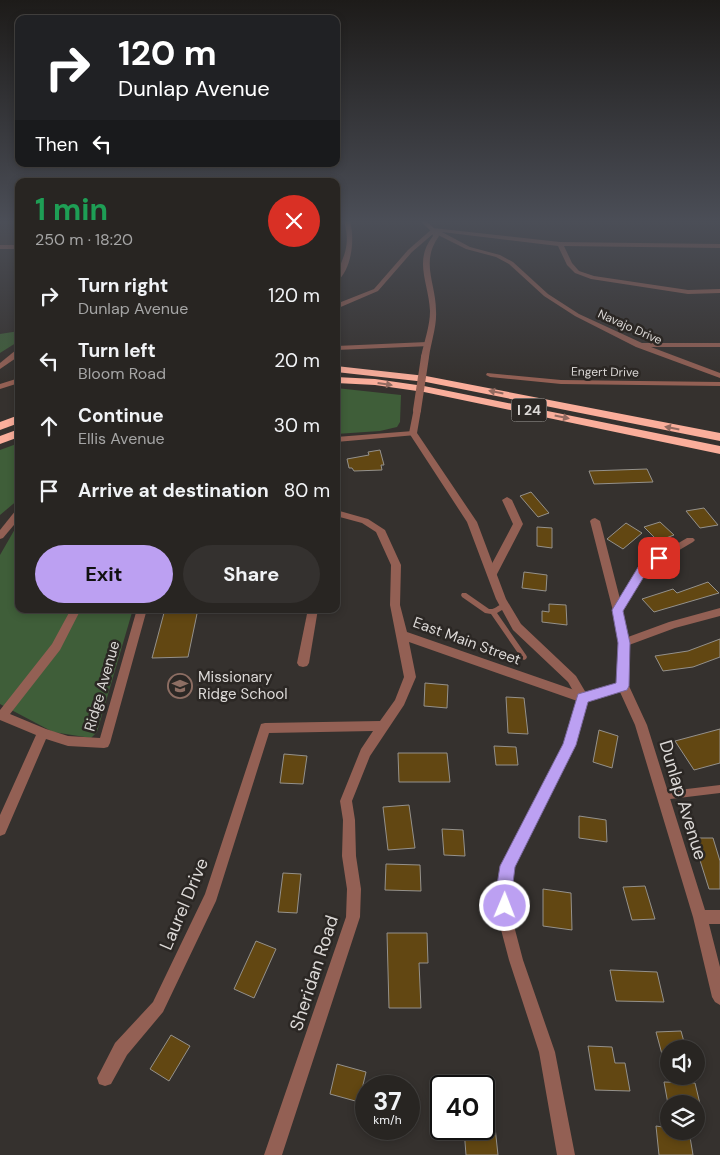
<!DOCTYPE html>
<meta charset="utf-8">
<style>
body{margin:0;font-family:"DM Sans",sans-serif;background:#34312f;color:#f1f3f6;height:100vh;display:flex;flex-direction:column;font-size:19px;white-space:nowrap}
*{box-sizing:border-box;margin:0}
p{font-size:16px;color:#a5a5a5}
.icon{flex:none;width:28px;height:28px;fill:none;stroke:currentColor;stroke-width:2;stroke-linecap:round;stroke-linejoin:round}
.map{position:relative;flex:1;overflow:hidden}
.drawer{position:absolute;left:15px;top:178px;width:325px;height:435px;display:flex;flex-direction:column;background:#282522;border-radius:10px;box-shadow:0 2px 8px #0003,0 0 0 1px #444240}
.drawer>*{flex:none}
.top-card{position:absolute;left:15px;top:15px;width:325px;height:152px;border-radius:10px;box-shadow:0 2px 8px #0003,0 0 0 1px #444240;background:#202124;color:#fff;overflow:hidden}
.buttons{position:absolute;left:660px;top:1040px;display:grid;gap:10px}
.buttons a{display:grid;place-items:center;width:45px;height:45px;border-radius:50%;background:#282522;box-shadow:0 2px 8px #0003,0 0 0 1px #444240;font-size:25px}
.speed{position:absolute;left:355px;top:1075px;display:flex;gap:10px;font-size:25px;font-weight:700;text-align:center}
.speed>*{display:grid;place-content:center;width:65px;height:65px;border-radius:50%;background:#282522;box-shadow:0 2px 8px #0003,0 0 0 1px #444240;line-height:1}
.speed small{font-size:12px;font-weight:400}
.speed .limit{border:2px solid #111;border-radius:8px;background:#fff;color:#111}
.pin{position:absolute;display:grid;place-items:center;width:42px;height:42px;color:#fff;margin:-21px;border-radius:10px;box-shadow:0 2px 8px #0006}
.me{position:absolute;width:55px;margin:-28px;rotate:1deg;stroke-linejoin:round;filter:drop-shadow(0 0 4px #0008)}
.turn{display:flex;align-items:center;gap:18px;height:105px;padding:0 20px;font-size:22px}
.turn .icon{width:65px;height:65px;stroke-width:2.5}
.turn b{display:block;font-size:35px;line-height:42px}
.then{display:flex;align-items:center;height:48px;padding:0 20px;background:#0003;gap:10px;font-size:19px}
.round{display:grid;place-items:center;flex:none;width:52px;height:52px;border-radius:26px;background:#34312f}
.overview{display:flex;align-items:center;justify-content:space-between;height:85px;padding:0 20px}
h1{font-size:30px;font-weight:700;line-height:38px;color:#1e9e55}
.primary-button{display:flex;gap:10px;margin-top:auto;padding:10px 20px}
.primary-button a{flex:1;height:58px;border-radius:30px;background:#bca0f2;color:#111;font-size:20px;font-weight:700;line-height:58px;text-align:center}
.primary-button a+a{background:#34312f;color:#f1f3f6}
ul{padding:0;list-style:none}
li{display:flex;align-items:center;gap:15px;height:65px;padding:0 20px}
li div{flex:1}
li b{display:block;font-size:19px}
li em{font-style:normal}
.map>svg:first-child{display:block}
.built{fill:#413831}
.green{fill:#3f5e39}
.building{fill:#624712;stroke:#94918c}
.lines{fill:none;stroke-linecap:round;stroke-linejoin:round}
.service{fill:#936054;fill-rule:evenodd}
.minor{fill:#936054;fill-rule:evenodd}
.tertiary{fill:#936054;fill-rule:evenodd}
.motorway{fill:#faae9b;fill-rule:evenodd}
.tertiary-bridge{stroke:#936054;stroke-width:8}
.oneway{fill:#926a60}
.route{fill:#bca0f2;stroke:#7a689d}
.labels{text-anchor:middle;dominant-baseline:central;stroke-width:5;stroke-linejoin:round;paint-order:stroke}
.far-street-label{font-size:12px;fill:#dcd9d7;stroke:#2b2724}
.shield{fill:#2b2724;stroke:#a7a4a1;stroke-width:1}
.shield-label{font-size:14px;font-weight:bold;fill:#dcd9d7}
.street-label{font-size:15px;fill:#dcd9d7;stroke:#2b2724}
.poi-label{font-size:15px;fill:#dcd9d7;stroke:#2b2724;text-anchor:start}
.near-street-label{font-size:18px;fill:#dcd9d7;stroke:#2b2724}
</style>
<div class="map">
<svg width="720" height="1155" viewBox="0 0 720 1155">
<rect width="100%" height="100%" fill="#35312e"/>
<!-- built -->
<rect class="built" x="0" y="221" width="19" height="24"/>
<!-- green -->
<g class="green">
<polygon points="19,331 19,341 0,353 0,334"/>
<polygon points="336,388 401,395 400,422 397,427 380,431 336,434"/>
<polygon points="19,443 19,499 0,515 0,450"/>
<polygon points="19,522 19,609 133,609 97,732 91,738 53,732 0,704 0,555"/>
</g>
<!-- building -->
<g class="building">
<polygon points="380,450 384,465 381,465 382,470 354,471 352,468 349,468 347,459 369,455 368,452"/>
<polygon points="647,469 653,482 594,484 589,471"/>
<polygon points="531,492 549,513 538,517 520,496"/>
<polygon points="704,508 718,525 700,528 686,511"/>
<polygon points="660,522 674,535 658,541 644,527"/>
<polygon points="626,523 642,533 623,549 607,539"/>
<polygon points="537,527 552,528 552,548 537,546"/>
<polygon points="524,572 547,575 546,591 522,588"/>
<polygon points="708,582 719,593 654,612 642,599 673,589 677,593"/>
<polygon points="549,604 566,605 567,625 542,622 542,611 549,612"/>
<polygon points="165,609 198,609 188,657 152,658"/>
<polygon points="720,639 720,657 693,667 663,671 655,656 688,651"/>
<polygon points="425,683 448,685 447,708 424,706"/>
<polygon points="506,697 524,698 528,734 508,733"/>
<polygon points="720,729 720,763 694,770 675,741"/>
<polygon points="599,730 618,736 612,768 593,762"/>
<polygon points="494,746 516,747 518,765 496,765"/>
<polygon points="398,753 447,753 450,782 399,782"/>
<polygon points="284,754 307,756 303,784 280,783"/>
<polygon points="409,805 415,848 388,850 383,807"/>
<polygon points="579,816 606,820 607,842 579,838"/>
<polygon points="442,829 463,830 465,856 444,855"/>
<polygon points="693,838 713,838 720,861 720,889 709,889"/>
<polygon points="386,864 420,865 421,891 385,890"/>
<polygon points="283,873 301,874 297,913 278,912"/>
<polygon points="645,886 655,919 632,920 623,887"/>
<polygon points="543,889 571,893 572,930 543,926"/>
<polygon points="387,933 427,933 428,963 419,963 421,1008 389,1008"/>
<polygon points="256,941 276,949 254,998 234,989"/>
<polygon points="610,970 657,972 664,1002 616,1001"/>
<polygon points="681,1031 686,1049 669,1049 669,1069 666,1069 656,1032"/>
<polygon points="171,1035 190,1046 169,1081 150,1069"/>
<polygon points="588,1046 612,1047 615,1063 625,1063 630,1091 595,1090"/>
<polygon points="337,1064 366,1072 359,1102 330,1094"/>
<polygon points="664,1082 695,1083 700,1104 668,1104"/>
<polygon points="484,1118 494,1118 498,1155 466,1155 464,1129 484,1129"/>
<polygon points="656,1126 669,1128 669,1131 689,1131 693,1155 659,1155"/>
</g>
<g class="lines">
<!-- service -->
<g class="service">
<path d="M462,593H466L489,609C496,610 500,602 507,603L508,605L507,607L497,613L526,655L527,657L526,659L524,660L522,659L491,614L485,613L462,597L461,595Z"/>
<polygon points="720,785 720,793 662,800 659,799 658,796 659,793 662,792"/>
</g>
<!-- minor -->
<g class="minor">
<path d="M344,221H350C355,238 352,271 336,282C336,273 340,267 343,258C348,246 348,234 344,221Z"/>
<polygon points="433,228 560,242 720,244 720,248 564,246 572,263 579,271 594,276 688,290 720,289 720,293 688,294 591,279 575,273 567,265 558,246 442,232 470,247 500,255 513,262 548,294 579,314 642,343 720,343 720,347 651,347 720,373 720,378 636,347 575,316 544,296 509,264 496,257 466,249 434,233 412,252 378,291 336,309 336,304 374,289 408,250"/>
<polygon points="0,245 18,245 19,249 0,249"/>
<polygon points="427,342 431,344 430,346 336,350 336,346"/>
<polygon points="16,350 19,350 19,356 0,369 0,363"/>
<polygon points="487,373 561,380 720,382 720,386 561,384 490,377 486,375"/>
<polygon points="19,378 19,383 0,389 0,384"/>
<polygon points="413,431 416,431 416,435 336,442 336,437"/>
<polygon points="507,497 512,500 523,524 496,576 492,577 487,573 513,524 502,500"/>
<polygon points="19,509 19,519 3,538 0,539 0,530 16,510"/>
<polygon points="336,510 368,519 385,530 401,565 400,605 407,632 583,693 617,683 619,643 613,611 590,521 592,519 595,518 600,521 620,599 641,565 687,538 693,538 695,540 693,542 647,569 623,611 628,637 669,622 720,608 720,616 675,628 629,645 629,686 647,725 705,910 720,910 720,924 709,924 720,967 720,1005 715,1002 712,997 693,917 635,725 620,692 583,703 409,642 416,677 404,705 370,756 352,801 355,820 356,856 361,889 360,917 282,1155 264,1155 346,917 347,889 342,856 343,820 340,801 361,749 373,731 269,733 216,901 163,1012 127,1055 111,1084 105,1086 99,1084 97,1078 115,1043 153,1002 205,894 261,724 265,723 380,721 395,700 404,677 390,605 391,565 376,532 362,523 336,516"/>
<polygon points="71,609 81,609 60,650 10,714 46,729 68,736 100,738 137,609 147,609 110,743 108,747 104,748 68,746 46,739 5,834 0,836 0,815 36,735 0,720 0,710 52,644"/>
<polygon points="308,609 318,609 309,663 307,666 303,667 299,666 297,663"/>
</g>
<!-- tertiary -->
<g class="tertiary">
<path d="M420,221H426L435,229L439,236C420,262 436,283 436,311C437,326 431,342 429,357L425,359L421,357C424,342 430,326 430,311C429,283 413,261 433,236L431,231Z"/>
<polygon points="414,408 417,408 421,410 417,433 477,522 506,599 521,624 576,676 589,698 576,745 514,867 511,891 513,922 523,960 555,1052 575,1155 557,1155 539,1052 509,960 499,922 497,891 500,866 564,744 577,698 568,682 513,630 496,599 467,522 409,433"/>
</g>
<!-- motorway -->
<g class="motorway">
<polygon points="336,366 426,376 720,433 720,441 426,382 336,372"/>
<polygon points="336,377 375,379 424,386 720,446 720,454 424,392 375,385 336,383"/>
<polygon points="19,415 19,423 0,430 0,422"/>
<polygon points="19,429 19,437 0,444 0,436"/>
</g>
<!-- tertiary-bridge -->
<polyline class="tertiary-bridge" points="417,410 425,357"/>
</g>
<!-- one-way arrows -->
<defs><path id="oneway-solid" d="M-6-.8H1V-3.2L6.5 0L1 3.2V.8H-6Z" transform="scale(1.25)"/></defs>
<g class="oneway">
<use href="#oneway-solid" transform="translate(385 384) rotate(8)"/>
<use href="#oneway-solid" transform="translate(496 392) rotate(-169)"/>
<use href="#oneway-solid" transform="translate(562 417) rotate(12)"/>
<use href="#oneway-solid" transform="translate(672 428) rotate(-169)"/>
</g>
<!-- sky -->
<linearGradient id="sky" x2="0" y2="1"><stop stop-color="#1d1b19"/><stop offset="0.58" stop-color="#4b4e57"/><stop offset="1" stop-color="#4b4e57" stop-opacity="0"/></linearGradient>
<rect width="720" height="382" fill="url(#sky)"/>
<!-- route -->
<polygon class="route" points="659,554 665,558 648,570 623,611 630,643 629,686 627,690 588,702 576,745 515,867 512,891 513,906 511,912 505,914 499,912 497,906 496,891 500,866 563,744 578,694 616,683 618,643 612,610 640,564"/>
<!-- icons -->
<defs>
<symbol id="school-ring" viewBox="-11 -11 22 22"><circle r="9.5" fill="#2b2724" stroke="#8d6e63" stroke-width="1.5"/><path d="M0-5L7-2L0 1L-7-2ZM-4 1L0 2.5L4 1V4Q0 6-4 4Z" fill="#8d6e63"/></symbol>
</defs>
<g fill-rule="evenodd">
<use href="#school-ring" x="166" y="672" width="28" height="28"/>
</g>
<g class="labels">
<!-- far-street labels -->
<g class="far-street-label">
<text transform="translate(630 327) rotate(24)">Navajo Drive</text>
<text transform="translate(605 372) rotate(1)">Engert Drive</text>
</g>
<!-- shield labels -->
<rect class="shield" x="511.5" y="398.5" width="35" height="23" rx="4"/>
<g class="shield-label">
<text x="529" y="410">I 24</text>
</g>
<!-- street labels -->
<g class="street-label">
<text transform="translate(467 641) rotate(20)">East Main Street</text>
<text transform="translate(102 686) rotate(-74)">Ridge Avenue</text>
</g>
<!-- poi labels -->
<g class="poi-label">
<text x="198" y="677">Missionary<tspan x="198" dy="17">Ridge School</tspan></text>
</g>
<!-- near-street labels -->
<g class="near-street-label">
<text transform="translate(683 800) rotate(73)">Dunlap Avenue</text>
<text transform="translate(184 904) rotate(-67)">Laurel Drive</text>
<text transform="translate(314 973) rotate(-72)">Sheridan Road</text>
</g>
</g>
</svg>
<div class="buttons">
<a><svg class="icon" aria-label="sound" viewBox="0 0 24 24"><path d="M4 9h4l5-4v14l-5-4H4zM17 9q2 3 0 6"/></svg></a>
<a><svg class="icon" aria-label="layers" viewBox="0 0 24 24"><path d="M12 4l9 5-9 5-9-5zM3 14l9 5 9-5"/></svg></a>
</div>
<div class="speed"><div>37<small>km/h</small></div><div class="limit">40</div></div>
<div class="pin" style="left:659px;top:558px;background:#d93025"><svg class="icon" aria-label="arrive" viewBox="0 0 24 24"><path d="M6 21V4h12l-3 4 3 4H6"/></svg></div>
<svg class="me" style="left:505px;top:906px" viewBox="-20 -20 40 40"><circle r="17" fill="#bca0f2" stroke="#fff" stroke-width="3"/><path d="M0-11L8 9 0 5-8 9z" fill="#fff"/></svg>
<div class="top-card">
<div class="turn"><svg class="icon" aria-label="right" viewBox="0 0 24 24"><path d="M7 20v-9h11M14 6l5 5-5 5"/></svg><div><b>120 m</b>Dunlap Avenue</div></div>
<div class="then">Then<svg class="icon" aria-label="left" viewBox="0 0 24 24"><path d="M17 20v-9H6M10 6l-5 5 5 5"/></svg></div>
</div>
<section class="drawer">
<div class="overview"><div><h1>1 min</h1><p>250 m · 18:20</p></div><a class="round" style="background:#d93025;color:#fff"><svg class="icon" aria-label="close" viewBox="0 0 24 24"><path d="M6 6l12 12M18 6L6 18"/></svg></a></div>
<ul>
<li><svg class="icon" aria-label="right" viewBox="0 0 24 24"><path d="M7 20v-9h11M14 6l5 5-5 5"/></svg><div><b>Turn right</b><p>Dunlap Avenue</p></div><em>120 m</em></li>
<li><svg class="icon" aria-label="left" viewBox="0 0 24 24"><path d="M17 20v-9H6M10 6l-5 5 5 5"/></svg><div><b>Turn left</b><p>Bloom Road</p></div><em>20 m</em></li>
<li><svg class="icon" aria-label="ahead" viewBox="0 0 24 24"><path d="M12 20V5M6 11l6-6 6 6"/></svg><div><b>Continue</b><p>Ellis Avenue</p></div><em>30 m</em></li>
<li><svg class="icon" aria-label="arrive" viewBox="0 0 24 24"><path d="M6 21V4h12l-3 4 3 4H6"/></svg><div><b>Arrive at destination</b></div><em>80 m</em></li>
</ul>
<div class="primary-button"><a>Exit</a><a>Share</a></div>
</section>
</div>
